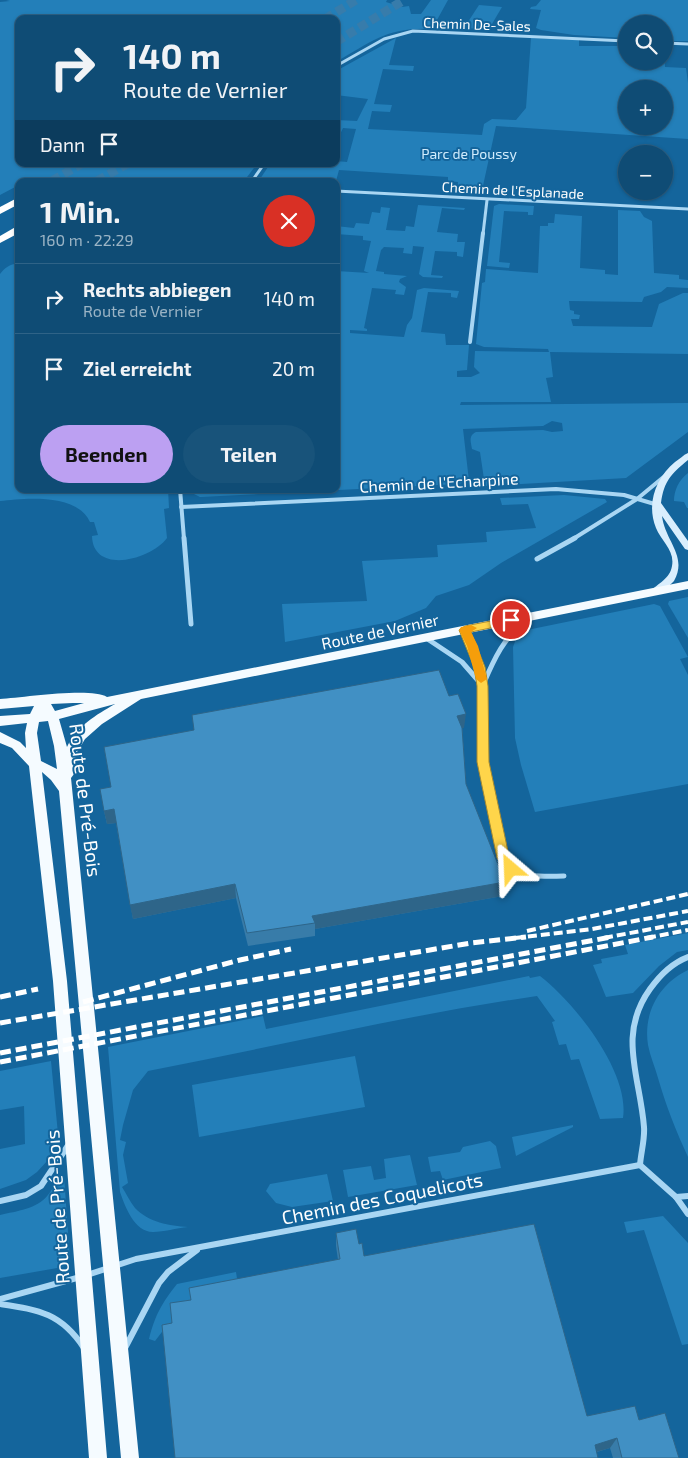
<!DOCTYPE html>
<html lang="de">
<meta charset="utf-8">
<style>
body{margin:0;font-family:"Exo 2",sans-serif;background:#18537a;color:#f1f3f6;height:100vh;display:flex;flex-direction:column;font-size:19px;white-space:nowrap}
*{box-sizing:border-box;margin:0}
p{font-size:16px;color:#9bb4c5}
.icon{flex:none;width:28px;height:28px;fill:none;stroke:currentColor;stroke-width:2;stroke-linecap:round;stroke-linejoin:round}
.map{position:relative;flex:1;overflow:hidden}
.panel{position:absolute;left:15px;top:178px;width:325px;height:315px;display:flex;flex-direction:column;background:#0f4c75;border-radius:10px;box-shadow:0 1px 4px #0004,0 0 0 1px #2f6387}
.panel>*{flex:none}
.hud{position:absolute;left:15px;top:15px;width:325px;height:152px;border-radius:10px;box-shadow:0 1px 4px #0004,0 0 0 1px #2f6387;background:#0f4c75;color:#f1f3f6;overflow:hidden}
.buttons{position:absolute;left:618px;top:15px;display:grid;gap:10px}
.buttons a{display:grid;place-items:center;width:55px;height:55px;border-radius:50%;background:#0f4c75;box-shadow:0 1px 4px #0004,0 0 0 1px #2f6387;font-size:25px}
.pin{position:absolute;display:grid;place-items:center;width:42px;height:42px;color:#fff;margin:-21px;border:2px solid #fff;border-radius:50%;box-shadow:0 1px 5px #0007}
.me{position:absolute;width:55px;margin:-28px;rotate:334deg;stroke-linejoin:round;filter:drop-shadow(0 0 4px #0008)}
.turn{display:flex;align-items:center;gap:18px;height:105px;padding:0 25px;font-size:22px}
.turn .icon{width:65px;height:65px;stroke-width:2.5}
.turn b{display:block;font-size:35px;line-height:42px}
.then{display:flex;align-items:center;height:48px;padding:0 25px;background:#0003;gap:10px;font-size:19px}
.round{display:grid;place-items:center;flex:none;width:52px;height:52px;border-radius:26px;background:#18537a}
.head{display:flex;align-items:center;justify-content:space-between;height:85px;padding:0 25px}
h1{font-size:30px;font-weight:700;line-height:38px}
.primary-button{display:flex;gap:10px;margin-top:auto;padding:10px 25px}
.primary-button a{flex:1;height:58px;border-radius:30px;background:#bca0f2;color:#111;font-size:20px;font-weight:700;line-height:58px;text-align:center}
.primary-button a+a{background:#18537a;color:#f1f3f6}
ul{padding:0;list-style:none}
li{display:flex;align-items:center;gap:15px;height:70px;padding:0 25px;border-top:1px solid #2f6387}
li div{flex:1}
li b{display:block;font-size:19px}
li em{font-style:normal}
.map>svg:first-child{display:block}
.green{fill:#237fb9;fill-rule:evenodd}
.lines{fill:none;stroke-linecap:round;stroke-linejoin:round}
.highway-tunnel{stroke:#377cab;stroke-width:9;stroke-dasharray:9 4.5;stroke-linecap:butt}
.street-far3{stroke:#a9d6f3;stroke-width:3}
.street-far2{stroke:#a9d6f3;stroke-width:4}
.street-far1{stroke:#a9d6f3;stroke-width:5}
.street{stroke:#a9d6f3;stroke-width:6}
.secondary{fill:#d9eefd;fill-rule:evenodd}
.primary{fill:#f5fbff;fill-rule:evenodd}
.highway{fill:#fff;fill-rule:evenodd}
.rail-far1{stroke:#fff;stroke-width:4;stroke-dasharray:9 4;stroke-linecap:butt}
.rail{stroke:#fff;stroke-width:5;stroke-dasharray:11 5;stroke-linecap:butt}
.wall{fill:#387ca9}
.shaded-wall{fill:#2e6589}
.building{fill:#4190c4;stroke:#2e6589}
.route{fill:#ffd54a;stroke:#a68a30}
.slow{fill:#f59e0b}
.labels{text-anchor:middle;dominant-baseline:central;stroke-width:4;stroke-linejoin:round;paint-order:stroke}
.far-street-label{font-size:14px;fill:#fff;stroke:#14659c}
.far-park-label{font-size:14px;fill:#d1ecfd;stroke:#14659c}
.street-label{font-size:16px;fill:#fff;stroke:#14659c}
.near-street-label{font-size:19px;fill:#fff;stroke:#14659c}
</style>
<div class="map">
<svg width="688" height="1458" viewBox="0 0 688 1458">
<rect width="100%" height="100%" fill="#14659c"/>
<!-- green -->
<g class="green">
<path d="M6,0H387L386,2L402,7L409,6L411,14H421L431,0H448L432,29C387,27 373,41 336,62V19H19V164H257L244,181H52L42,180L19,181V185L0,195V2L10,1Z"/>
<polygon points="541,0 688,0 688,41 664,41 664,24 626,24 626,38 574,35 541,30 536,28 541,10 530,9 531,7 536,6"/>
<polygon points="479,5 502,7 489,29 464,28"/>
<path d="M396,38L389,65L414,66L413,71L383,69L374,104L392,105L390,112L372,111L368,129L482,135L484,124L492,119L516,120L526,108L531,38L579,40V46H626V61H664V48L665,67L686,68L688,83V139L496,126L481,195L457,193L458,182L448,181V177L339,170L336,181H261L260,179L270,164H336V161L347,162L356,129L343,128L336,143V120L357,121L368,99L336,95V71ZM626,89H664V126H626Z"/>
<polygon points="499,204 534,206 533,215 528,215 528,212 504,211 499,262 510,263 509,268 487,266 494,206"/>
<path d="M418,205L465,208L464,210L442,208L437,232L458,234L457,242H465L463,257L457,256V252L435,251L431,275L443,276L442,278L423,277L419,274L424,247L413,246L412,254L403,253L404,248L384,247L381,250L376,271L384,272V274L407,276L400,279L399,282L406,287L404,295L395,294L396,290L372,288L364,328L367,329V331L350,330V333L404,337L407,325L412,318L417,290L424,288L459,291L457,298L451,297V293L428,292L421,332L445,334L446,345H469L467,370L457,371V377H471L480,373L474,367L475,351L549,352L548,349L484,347L476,344L482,283L485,282L486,269L538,273L540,226H548V223H554L555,214L582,216L580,268L605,270V274L618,275V210L640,211L644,217L652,221L654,273L679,275V279L688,280V288L667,287L661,292L644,297L642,302L569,301L570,310L574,311V314L580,315L579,319H571L573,326L652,327L659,304L683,293H688V354L550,352L553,377L546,378L551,402H461L460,405L688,403V432L626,478L485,486L480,452L472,449C471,442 468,436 476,432L543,430L552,432L563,431L562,423L552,421L543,426L463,429L469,481L458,484L200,497L190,492V489H336V271L369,273L364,271L371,241L363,240V236L336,234V226L354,228L356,223L369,224L372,212L380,213L381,207L390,208L386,230L405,231L406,226L414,227Z"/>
<path d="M19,263V489H168L169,508L164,509L167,538C151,560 93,575 92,536L98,535L94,522H90C77,493 25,498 0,501V274C6,267 8,265 19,263Z"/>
<path d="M688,473V508H687L684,502L674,501C674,490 679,480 688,473Z"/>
<polygon points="564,495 605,499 607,502 501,563 469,585 436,596 426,608 395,621 285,642 282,604 367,601 362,561 438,557 437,545 487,542 486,532 536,528 528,504 502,505 500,498"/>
<polygon points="688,597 688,638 668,604 669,601"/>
<polygon points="654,604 660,606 688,657 680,659 688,675 688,784 535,812 521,765 515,738 513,647 517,636 527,630"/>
<polygon points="688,933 688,950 677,952 659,966 633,993 606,997 593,965 602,963 601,959 628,954 625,945"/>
<path d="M688,970V1157C676,1131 666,1106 658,1078C655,1067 650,1056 648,1045C643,1013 659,984 688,970Z"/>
<path d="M529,976L530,978L540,976C574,1002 630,1072 623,1118L600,1119L579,1059L571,1060L566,1044L559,1045L552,1022L555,1021L537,996C406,1015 278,1046 148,1071L133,1090L123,1125L120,1140L126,1142L123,1155L128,1183L122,1187C126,1193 130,1202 135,1208C148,1222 170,1226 188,1227C176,1228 164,1232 153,1232C134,1232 125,1206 120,1192L108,1047L263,1016L266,1029Z"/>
<polygon points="355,1056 365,1107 199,1137 192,1085"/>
<polygon points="51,1061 58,1134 48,1160 37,1172 26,1180 0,1189 0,1149 25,1144 24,1106 0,1110 0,1071"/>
<polygon points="573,1125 573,1127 516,1156 512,1137"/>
<polygon points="490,1141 496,1146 501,1168 443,1180 440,1171 431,1172 428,1157 460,1152 463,1147"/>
<polygon points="410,1155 417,1185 348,1197 343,1170 371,1166 374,1180 386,1178 384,1159"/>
<polygon points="327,1174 333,1201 292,1207 276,1203 266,1191 270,1184"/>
<path d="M64,1176L70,1260L63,1267L0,1278V1215C17,1211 37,1209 48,1195C54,1188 56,1179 64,1176Z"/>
<polygon points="663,1216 688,1243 688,1344 682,1345 644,1230 627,1233 624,1222"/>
<path d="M236,1272L239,1292L175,1325L165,1328L155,1341L149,1339C155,1315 162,1303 177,1284Z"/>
</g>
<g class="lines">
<!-- highway-tunnel -->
<g class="highway-tunnel">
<polyline points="325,19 356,0"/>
<polyline points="336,42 404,0"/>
<polyline points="52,181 81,164"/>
<polyline points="97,181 127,164"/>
</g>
<!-- street-far3 -->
<g class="street-far3">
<polyline points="664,43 688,44"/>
<polyline points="336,66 384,39 413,31 626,41"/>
<polyline points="252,181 264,164"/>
<polyline points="336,191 688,209"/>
<polyline points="483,234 487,200"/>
</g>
<!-- street-far2 -->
<g class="street-far2">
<polyline points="470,342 483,233"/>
<polyline points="180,489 184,539"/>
<polyline points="181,507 556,489 624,495 658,505"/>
<polyline points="573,539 637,499 666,475"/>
</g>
<!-- street-far1 -->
<g class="street-far1">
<polyline points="184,538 191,624"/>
<polyline points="537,559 575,538"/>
<path d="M465,630L480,667L483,686V762L503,858C519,878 540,877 564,876"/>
<polyline points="426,638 462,662 482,685"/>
<path d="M483,685C494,659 504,637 527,619"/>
</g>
<!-- street -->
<g class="street">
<path d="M640,1165C641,1152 645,1139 644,1127C640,1076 617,1035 650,989C660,975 672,963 688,957"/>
<polyline points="640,1165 676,1197 688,1214"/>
<polyline points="676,1197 688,1196"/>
<polyline points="0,1201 26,1195 41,1186 69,1144"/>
<polyline points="0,1299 84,1276 136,1259 640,1165"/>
<path d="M0,1304C39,1310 61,1313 84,1348"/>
<polyline points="125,1348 159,1283 168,1272 197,1250"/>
</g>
<!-- secondary -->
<path class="secondary" d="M688,453V460C671,474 664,481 661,503L688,541V550L685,549L662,516C665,541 688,556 674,581C669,586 662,593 655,595L650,592C658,583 670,579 672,566C675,550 661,541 656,528C646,503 656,478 675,462C680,459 683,455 688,453Z"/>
<!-- primary -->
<path class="primary" d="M688,581V589L141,699L102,724L85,739L76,754L74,774L71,778L139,1458H121L59,791L51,780L42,772L67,981L107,1458H89L53,981L29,766L12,748L0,743V732L20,742L26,748L25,733L27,723L0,726V716L30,714L34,706L0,709V699C22,698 90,687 107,697ZM73,703H84L55,711L51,704ZM115,704C96,715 77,726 67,747L59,719ZM48,721L54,746L57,769L41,761L37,733L39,722Z"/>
<!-- highway -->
<g class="highway">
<polygon points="19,197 19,204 0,214 0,207"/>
<polygon points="19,225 19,233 0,243 0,236"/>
</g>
<!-- rail-far1 -->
<g class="rail-far1">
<polyline points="527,931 688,894"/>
<polyline points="515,938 592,929 688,911"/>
<polyline points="604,938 688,922"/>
<polyline points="647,938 688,930"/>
</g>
<!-- rail -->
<g class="rail">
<polyline points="0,997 38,989"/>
<polyline points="83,1002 240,960 291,949"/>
<polyline points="0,1023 471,943 526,937"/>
<polyline points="0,1053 611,937"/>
<polyline points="0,1062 653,937"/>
</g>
</g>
<!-- wall -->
<g class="wall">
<polygon points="449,696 464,728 462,728 466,784 503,896 315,929 315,936 248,946 236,898 133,919 116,823 107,824 104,811 111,787"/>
<polygon points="336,1233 359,1244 364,1256 587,1416 639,1420 679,1458 613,1458 610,1448 597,1452 172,1323 191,1300 338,1260 336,1246"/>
</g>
<!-- shaded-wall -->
<g class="shaded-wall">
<polygon points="466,714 464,728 455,730 457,716"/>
<polygon points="114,809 117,823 107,824 104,811"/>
<polygon points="505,882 503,896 315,929 315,923 312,916"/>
<polygon points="235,884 236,898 133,919 130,905"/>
<polygon points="617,1438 610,1448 589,1454 595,1445"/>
</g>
<!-- building -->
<g class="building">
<polygon points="439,670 449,696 458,694 466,714 457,716 462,728 466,784 505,882 312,916 315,923 247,933 235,884 130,905 114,809 104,811 100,789 111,787 104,747 194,730 192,715"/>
<polygon points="534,1224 587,1416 635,1406 639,1420 665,1413 679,1458 622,1458 617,1438 595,1445 598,1458 175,1458 162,1325 172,1323 170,1303 191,1300 189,1288 340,1259 336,1233 356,1229 359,1244 362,1243 364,1256"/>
</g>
<!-- route -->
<polygon class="route" points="511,617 516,620 515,623 471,632 485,667 488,686 489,762 509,856 518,869 516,873 511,874 507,873 497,858 477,762 477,686 474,667 459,630 465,626"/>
<!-- slow -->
<polygon class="slow" points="471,625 477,628 471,632 478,646 487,679 481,683 476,679 467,646 459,630 461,627"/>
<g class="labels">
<!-- far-street labels -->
<g class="far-street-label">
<text transform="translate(477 24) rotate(2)">Chemin De-Sales</text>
<text transform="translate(513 190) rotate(3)">Chemin de l'Esplanade</text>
</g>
<!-- far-park labels -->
<g class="far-park-label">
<text x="469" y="153">Parc de Poussy</text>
</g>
<!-- street labels -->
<g class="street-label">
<text transform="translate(439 482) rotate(-3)">Chemin de l'Echarpine</text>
<text transform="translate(380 631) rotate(-12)">Route de Vernier</text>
</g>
<!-- near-street labels -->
<g class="near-street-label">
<text transform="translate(86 800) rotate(83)">Route de Pré-Bois</text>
<text transform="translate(382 1198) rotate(-11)">Chemin des Coquelicots</text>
<text transform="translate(57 1207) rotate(-94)">Route de Pré-Bois</text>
</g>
</g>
</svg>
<div class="buttons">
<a><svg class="icon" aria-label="search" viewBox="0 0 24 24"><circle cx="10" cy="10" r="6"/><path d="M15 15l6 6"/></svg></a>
<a>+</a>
<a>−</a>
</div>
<div class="pin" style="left:511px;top:620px;background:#d93025"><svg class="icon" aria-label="arrive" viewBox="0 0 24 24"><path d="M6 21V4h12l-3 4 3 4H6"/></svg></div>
<svg class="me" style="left:511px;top:869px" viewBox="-20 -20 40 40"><path d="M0-17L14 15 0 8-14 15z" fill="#ffd54a" stroke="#fff" stroke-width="4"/></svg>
<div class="hud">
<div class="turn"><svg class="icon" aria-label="right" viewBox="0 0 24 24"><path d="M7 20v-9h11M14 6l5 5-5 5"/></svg><div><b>140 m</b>Route de Vernier</div></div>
<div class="then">Dann<svg class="icon" aria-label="arrive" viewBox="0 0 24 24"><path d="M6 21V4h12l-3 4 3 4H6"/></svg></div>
</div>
<section class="panel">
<div class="head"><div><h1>1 Min.</h1><p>160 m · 22:29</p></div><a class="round" style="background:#d93025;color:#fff"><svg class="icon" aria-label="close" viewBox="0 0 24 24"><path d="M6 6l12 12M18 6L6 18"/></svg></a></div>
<ul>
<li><svg class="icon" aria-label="right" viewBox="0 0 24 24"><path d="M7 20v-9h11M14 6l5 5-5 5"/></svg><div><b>Rechts abbiegen</b><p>Route de Vernier</p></div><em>140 m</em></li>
<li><svg class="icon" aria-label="arrive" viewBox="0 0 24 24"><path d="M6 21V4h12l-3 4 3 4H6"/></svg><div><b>Ziel erreicht</b></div><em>20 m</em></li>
</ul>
<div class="primary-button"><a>Beenden</a><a>Teilen</a></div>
</section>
</div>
